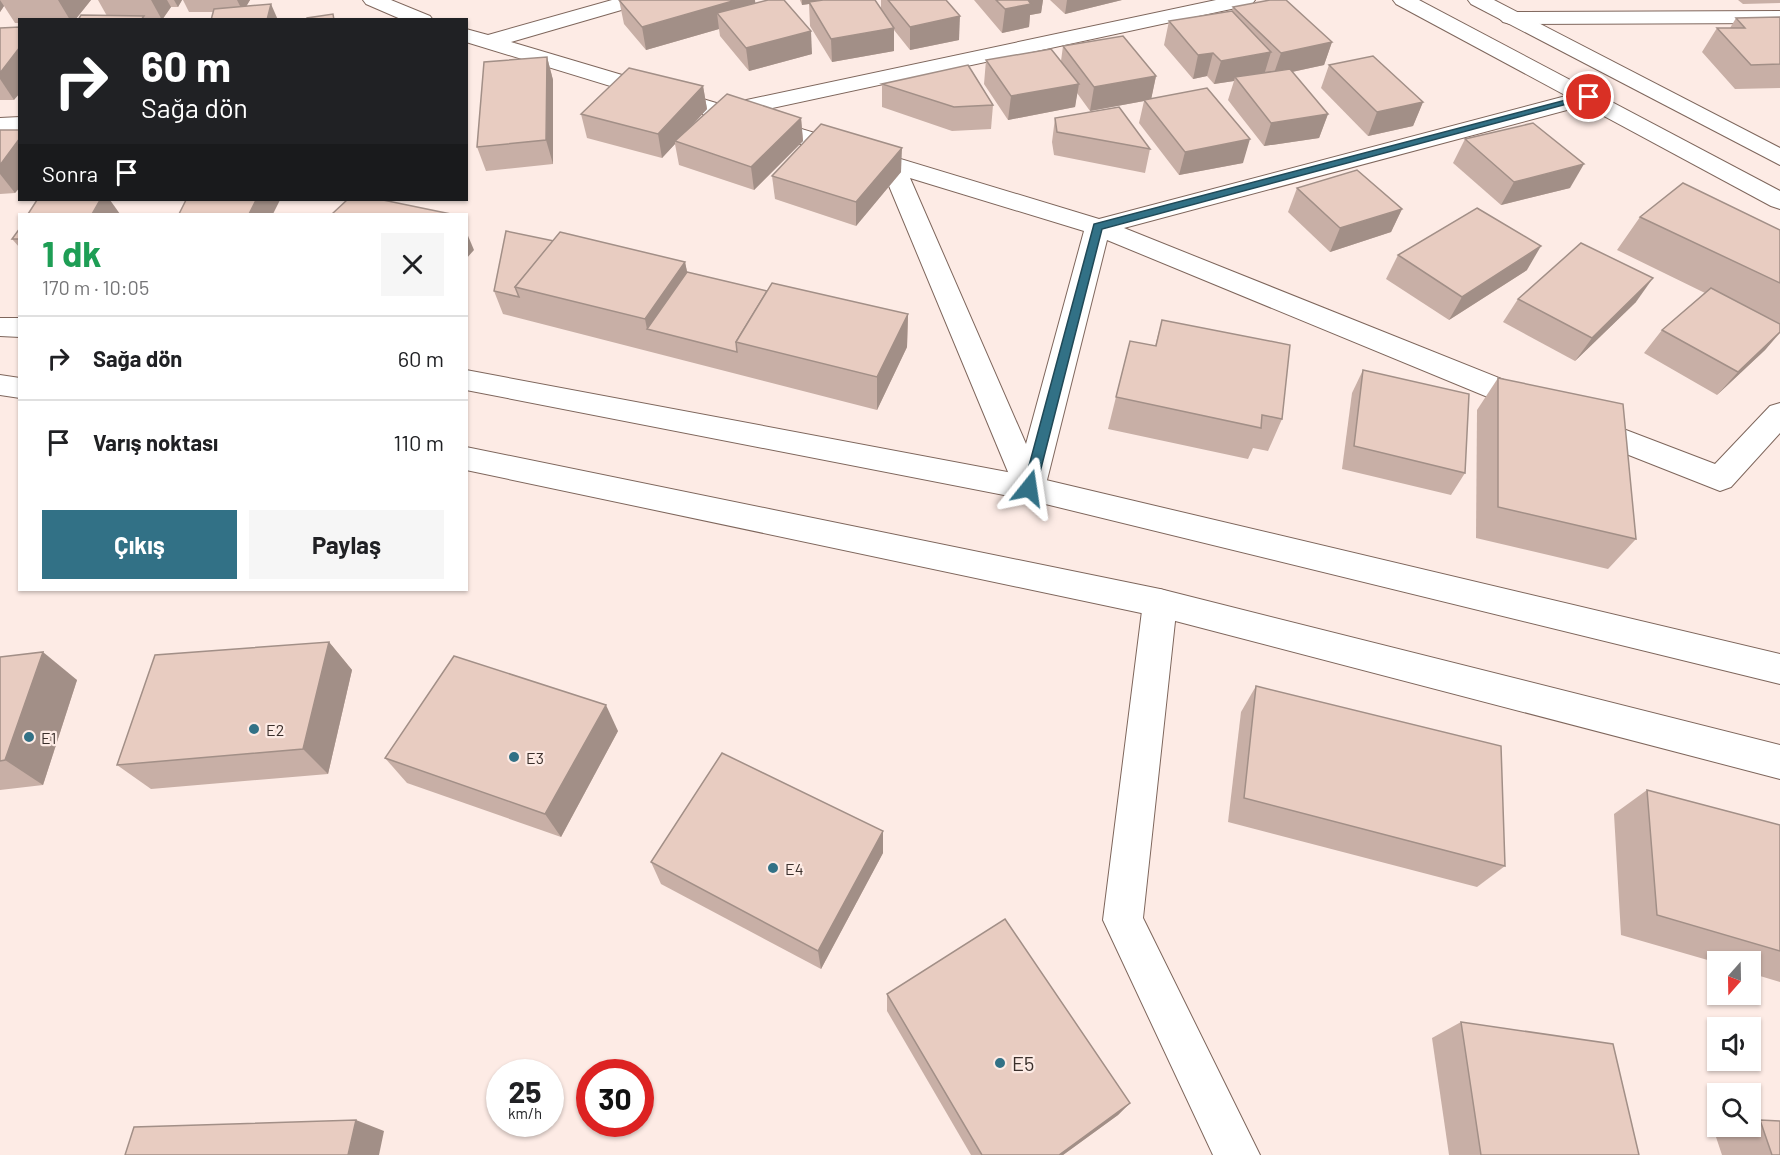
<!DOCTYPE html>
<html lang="tr">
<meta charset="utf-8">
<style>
body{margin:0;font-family:Barlow,sans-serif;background:#f6f6f6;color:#202124;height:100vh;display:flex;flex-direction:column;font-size:22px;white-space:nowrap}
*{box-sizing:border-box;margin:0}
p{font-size:20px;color:#757577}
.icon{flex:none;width:33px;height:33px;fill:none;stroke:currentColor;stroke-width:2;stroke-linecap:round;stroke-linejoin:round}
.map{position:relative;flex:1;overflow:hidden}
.sheet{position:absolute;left:18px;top:213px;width:450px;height:378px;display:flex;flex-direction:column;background:#fff;border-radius:0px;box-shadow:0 2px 4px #0004}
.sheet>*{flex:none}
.top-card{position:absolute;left:18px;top:18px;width:450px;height:183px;border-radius:0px;box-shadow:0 2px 4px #0004;background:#202124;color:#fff;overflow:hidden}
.needle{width:39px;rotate:200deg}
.buttons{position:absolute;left:1707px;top:951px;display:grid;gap:12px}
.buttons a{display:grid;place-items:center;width:54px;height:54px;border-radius:0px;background:#fff;box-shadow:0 2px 4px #0004;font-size:30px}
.speed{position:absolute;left:486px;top:1059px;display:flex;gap:12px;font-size:30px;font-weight:700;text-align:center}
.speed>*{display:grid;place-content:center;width:78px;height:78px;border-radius:50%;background:#fff;box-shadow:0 2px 4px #0004;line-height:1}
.speed small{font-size:15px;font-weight:400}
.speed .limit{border:9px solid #d22;background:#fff;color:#111}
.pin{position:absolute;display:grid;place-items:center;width:51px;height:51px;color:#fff;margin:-26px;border:3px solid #fff;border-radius:50%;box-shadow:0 2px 6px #0007}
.me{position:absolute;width:66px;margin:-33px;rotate:15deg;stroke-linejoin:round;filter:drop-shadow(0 0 4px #0008)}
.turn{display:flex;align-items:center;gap:21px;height:126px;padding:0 24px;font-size:27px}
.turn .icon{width:78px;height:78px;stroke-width:2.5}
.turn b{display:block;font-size:42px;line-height:51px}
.then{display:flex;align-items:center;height:57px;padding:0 24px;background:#0003;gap:12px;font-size:22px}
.round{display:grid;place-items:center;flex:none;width:63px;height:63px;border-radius:0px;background:#f6f6f6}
.summary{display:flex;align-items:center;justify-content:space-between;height:102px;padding:0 24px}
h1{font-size:36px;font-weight:700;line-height:45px;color:#1e9e55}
.button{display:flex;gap:12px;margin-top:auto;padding:12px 24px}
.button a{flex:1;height:69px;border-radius:0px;background:#327186;color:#fff;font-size:24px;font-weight:700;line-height:69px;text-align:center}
.button a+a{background:#f6f6f6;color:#202124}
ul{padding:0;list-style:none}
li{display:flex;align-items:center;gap:18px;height:84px;padding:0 24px;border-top:2px solid #e0e0e0}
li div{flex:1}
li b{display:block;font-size:22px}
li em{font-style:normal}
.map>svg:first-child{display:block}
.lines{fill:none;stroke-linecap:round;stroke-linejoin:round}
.minor-casing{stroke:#7e665c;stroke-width:2}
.major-casing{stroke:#7e665c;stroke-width:2}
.minor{fill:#fff;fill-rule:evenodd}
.major{fill:#fff;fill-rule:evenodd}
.wall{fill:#c8afa6}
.shaded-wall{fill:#a28f87}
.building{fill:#e8ccc1;stroke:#a28f87;stroke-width:1.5}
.route{fill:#327186;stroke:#204957;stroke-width:1.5}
.poi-dot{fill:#327186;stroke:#fdebe5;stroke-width:2}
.labels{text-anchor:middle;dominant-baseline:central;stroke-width:4.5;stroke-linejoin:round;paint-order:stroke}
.poi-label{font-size:16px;fill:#3a2f2b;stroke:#fdebe5;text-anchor:start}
.near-poi-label{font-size:20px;fill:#3a2f2b;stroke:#fdebe5;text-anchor:start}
</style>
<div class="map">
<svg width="1780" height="1155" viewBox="0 0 1780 1155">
<rect width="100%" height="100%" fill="#fdebe5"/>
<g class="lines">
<defs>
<g id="minor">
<polygon points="363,0 391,0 430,16 433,20 403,20 366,4"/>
<path d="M612,0H645L642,4L511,42L723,105L1216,0H1255L1252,4L1245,6L749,113L1099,219L1581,92H1597L1600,97L1597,102L1124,228L1544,396L1549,404L1544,412L1534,415L1524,412L1107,240L1045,488L1040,496L1029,500L1018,496L882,169L466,42V29L488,35ZM910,178L1084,231L1026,444Z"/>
<polygon points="1780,11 1780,23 1510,24 1503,22 1499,18 1503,14 1510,12"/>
<polygon points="20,117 20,131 0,132 0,118"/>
<polygon points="1780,403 1780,433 1731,487 1720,491 1573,433 1569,425 1573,417 1584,414 1715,464 1770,406"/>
<polygon points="1160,589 1172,593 1177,603 1143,918 1260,1155 1213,1155 1103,920 1143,603 1148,593"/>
</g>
<g id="major">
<polygon points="1393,0 1419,0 1780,191 1780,209 1771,206 1396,4"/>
<polygon points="1468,0 1494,0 1780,148 1780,165 1471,4"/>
<polygon points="0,318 20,318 20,337 0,336"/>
<polygon points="466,370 1029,476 1780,654 1780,684 1029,500 466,390"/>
<polygon points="0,375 20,378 20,398 0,395"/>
<polygon points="466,447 1160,589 1780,745 1780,779 1160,617 466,470"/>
</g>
</defs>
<!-- minor casing -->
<use href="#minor" class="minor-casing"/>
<!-- major casing -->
<use href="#major" class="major-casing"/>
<!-- minor -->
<use href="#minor" class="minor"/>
<!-- major -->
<use href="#major" class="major"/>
</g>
<!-- wall -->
<g class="wall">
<polygon points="0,0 91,0 75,20 20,20 20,23 15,23 4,6 0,12"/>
<polygon points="98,0 182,0 178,7 171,7 162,20 78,20 107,16"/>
<polygon points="183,0 250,0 246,6 213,12 189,12"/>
<polygon points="619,0 755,3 812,54 749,71 720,36 719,29 646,50 624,24"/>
<polygon points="800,0 875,0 881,9 881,0 946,0 959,40 910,50 894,30 894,51 832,62 810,26 809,4 802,5"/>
<polygon points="974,0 1043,0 1041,13 1030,15 1029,27 1002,33"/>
<polygon points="1050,0 1122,0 1065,14"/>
<polygon points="1738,0 1780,0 1780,3 1743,4"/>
<polygon points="1233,7 1332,42 1324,65 1292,72 1328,114 1319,138 1264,146 1228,100 1234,81 1214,84 1207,76 1193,79 1164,45 1169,21 1232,11"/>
<polygon points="1780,17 1780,88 1735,89 1702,52 1717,28 1730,28 1736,18"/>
<polygon points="0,28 14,100 0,100"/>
<polygon points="1063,46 1156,76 1151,99 1243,163 1179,175 1139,123 1144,101 1090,111 1077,93 1075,107 1008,120 984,84 986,60 1061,61"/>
<polygon points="547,57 553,80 553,164 486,171 477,147"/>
<polygon points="1329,65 1423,102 1413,126 1368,136 1321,88"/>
<polygon points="882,84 993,105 991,129 952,131 882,107"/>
<polygon points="703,86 707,109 690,127 801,118 803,141 754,190 679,165 675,144 662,158 587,138 581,114"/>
<polygon points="1055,118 1150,149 1145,173 1054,155 1052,142"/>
<polygon points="0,130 20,130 20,187 15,193 0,194"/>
<polygon points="1465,139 1570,188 1501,205 1453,163"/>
<polygon points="901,172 856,226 775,199 772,176"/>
<polygon points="1297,188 1402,209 1391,232 1330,252 1288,212"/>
<polygon points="1640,217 1780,230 1780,333 1765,350 1717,395 1644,353 1662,330 1705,293 1617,250"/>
<polygon points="20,228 20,248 12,239"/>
<polygon points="554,241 685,262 687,272 767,291 908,314 907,347 877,410 503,314 494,291"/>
<polygon points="1398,255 1527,270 1449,320 1386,279"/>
<polygon points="1518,299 1636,302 1575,361 1503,322"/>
<polygon points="1162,320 1282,419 1268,451 1253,448 1248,459 1108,429 1130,341 1155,346"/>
<polygon points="1363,370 1465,473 1451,495 1342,469 1352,393"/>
<polygon points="1498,378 1636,539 1608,569 1476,538 1477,410"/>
<polygon points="329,642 352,670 328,774 151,789 117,765"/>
<polygon points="0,657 77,680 43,785 0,790"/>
<polygon points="1256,686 1505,866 1477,887 1228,822 1241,712"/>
<polygon points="618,731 561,837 407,783 385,758"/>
<polygon points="1647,790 1780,825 1780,982 1750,973 1750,962 1718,962 1718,963 1621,935 1614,814"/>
<polygon points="883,831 883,853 821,969 661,884 651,862"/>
<polygon points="887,994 1130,1103 1118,1115 1063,1155 971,1155 887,1011"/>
<polygon points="1461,1022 1639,1155 1449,1155 1432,1038"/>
<polygon points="1760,1120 1780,1155 1722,1155 1714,1131 1732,1126 1750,1126 1750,1122"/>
</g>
<!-- shaded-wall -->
<g class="shaded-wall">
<polygon points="0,0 4,6 0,12"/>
<polygon points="58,0 91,0 75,20 70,20"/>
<polygon points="151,0 167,0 171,7 162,20"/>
<polygon points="174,0 182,0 178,7"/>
<polygon points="237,0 250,0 243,12"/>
<polygon points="736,0 755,0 757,18 717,13 719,29 646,50 642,27"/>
<polygon points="802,0 835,0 802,5"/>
<polygon points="1022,0 1043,0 1041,13 1030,15 1029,27 1002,33 1005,9"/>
<polygon points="1067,0 1122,0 1065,14"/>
<polygon points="271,4 278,20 267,20"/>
<polygon points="960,16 959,40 910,50 910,27"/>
<polygon points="894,28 894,51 832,62 831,39"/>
<polygon points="811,31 812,54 749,71 746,48"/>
<polygon points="1332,42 1324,65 1273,76 1281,53"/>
<polygon points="20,47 20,93 14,100 0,79 0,73"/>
<polygon points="1271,52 1264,75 1235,77 1234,81 1214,84 1221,61"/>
<polygon points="1213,53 1207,76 1193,79 1198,55"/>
<polygon points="547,57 553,80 553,164 546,140"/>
<polygon points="1156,76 1151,100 1144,100 1144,101 1090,111 1094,87"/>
<polygon points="1079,84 1075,107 1008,120 1011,96"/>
<polygon points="703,86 707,109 677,142 675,141 675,144 662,158 658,134"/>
<polygon points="1423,102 1413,126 1368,136 1377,112"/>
<polygon points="1328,114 1319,138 1264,146 1271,123"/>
<polygon points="801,118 803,141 754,190 751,167"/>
<polygon points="20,138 20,187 15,193 0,174 0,165"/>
<polygon points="1250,139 1243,163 1179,175 1185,152"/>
<polygon points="902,148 901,172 856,226 856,202"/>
<polygon points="1584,164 1570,188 1501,205 1514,182"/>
<polygon points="100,200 110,200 120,214 92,214"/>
<polygon points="256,200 280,200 273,214 249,214"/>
<polygon points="1402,209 1391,232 1330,252 1340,228"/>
<polygon points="466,231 474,250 466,259"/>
<polygon points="1541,246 1527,270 1449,320 1462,297"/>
<polygon points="685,262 692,295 647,329 645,319"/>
<polygon points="1653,278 1636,302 1575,361 1592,338"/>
<polygon points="908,314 907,347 877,410 877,377"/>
<polygon points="1780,332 1765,350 1717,395 1738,372"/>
<polygon points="329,642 352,670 328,774 303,749"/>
<polygon points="43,652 77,680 43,785 5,760"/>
<polygon points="606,705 618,731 561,837 545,814"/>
<polygon points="883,831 883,853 821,969 818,951"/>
<polygon points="1130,1103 1118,1115 1063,1155 1059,1155"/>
<polygon points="356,1120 384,1131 379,1155 348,1155"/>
</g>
<!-- building -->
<g class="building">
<polygon points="619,0 736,0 642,27"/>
<polygon points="768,0 784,0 811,31 746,48 717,13"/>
<polygon points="823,0 875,0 894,28 831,39 809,2"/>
<polygon points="888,0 946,0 960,16 910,27"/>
<polygon points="996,0 1028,0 1031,4 1005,9"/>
<polygon points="1270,0 1286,0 1332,42 1281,53 1233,7"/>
<polygon points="271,4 267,20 211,20 214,9"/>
<polygon points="1232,11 1271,52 1221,61 1213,53 1198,55 1169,21"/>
<polygon points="333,14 334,20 307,20 307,18"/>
<polygon points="81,15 144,16 141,20 78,20"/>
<polygon points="1780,17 1780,64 1751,65 1717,28 1745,28 1736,18"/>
<polygon points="20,27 20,47 0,73 0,28"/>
<polygon points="1123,36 1156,76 1094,87 1063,46"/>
<polygon points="1051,49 1079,84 1011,96 986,60"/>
<polygon points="1373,56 1423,102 1377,112 1329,65"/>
<polygon points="547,57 546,140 477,147 484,62"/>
<polygon points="968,65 993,105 954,107 882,84"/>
<polygon points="629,68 703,86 658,134 581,114"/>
<polygon points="1290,69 1328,114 1271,123 1235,77"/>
<polygon points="1207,88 1250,139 1185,152 1144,100"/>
<polygon points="727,94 801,118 751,167 675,141"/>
<polygon points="1119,107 1150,149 1057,132 1055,118"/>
<polygon points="1533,123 1584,164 1514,182 1465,139"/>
<polygon points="821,124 902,148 856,202 772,176"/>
<polygon points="0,130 20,130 20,138 0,165"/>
<polygon points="1357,170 1402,209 1340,228 1297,188"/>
<polygon points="1683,183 1780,230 1780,283 1640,217"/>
<polygon points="37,200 100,200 92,214 28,214"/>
<polygon points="186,200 256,200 249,214 179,214"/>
<polygon points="347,200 383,200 451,214 332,214"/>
<polygon points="1477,208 1541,246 1462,297 1398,255"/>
<polygon points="20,228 20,239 12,239"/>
<polygon points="506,231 554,241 515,287 519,297 494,291"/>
<polygon points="560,232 685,262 645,319 515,287"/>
<polygon points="1581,243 1653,278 1592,338 1518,299"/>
<polygon points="687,272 767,291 736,342 737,352 647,329"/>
<polygon points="772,283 908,314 877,377 736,342"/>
<polygon points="1711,288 1780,324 1780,332 1738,372 1662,330"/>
<polygon points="1162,320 1290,345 1282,419 1262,415 1261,428 1116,397 1130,341 1156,346"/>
<polygon points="1363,370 1469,394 1465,473 1354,446"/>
<polygon points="1498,378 1623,404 1636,539 1498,507"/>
<polygon points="329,642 303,749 117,765 155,655"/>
<polygon points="43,652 5,760 0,761 0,657"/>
<polygon points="454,656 606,705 545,814 385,758"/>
<polygon points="1256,686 1501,746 1505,866 1244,798"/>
<polygon points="722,753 883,831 818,951 651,862"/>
<polygon points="1647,790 1780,825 1780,951 1657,915"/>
<polygon points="1005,919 1130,1103 1059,1155 982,1155 887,994"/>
<polygon points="1461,1022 1613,1044 1639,1155 1481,1155"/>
<polygon points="356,1120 348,1155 125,1155 134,1127"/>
<polygon points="1760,1120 1780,1121 1780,1155 1772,1155"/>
</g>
<!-- route -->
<polygon class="route" points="1585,95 1593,97 1102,229 1036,488 1029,493 1025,492 1023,488 1094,224"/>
<!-- markers -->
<g class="poi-dot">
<circle cx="254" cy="729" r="6"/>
<circle cx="29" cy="737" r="6"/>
<circle cx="514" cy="757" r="6"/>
<circle cx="773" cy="868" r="6"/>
<circle cx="1000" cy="1063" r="6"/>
</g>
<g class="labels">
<!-- poi labels -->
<g class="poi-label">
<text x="266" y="729">E2</text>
<text x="41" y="737">E1</text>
<text x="526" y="757">E3</text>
<text x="785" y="868">E4</text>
</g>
<!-- near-poi labels -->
<g class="near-poi-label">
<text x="1012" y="1063">E5</text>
</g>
</g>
</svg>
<div class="buttons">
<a><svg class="needle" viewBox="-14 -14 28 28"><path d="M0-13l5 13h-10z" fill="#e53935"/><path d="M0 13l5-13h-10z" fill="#757577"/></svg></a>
<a><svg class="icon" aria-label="sound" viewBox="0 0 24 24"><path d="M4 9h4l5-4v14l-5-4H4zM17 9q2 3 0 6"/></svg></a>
<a><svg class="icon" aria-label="search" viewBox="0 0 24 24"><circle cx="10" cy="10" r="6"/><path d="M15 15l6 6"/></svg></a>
</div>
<div class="speed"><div>25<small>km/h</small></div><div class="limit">30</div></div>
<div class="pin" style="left:1589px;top:97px;background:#d93025"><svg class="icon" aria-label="arrive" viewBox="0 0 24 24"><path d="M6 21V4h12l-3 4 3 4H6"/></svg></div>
<svg class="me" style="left:1029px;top:488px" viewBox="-20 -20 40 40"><path d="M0-17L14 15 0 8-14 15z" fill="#327186" stroke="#fff" stroke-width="4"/></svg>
<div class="top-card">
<div class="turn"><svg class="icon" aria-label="right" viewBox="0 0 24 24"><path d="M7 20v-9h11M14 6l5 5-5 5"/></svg><div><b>60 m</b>Sağa dön</div></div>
<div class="then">Sonra<svg class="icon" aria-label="arrive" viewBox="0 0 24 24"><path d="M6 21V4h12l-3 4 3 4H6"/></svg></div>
</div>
<section class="sheet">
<div class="summary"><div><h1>1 dk</h1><p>170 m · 10:05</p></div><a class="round"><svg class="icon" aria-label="close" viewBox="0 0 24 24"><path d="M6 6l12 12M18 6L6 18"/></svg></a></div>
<ul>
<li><svg class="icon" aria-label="right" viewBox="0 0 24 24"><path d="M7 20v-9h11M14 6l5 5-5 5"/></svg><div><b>Sağa dön</b></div><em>60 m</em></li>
<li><svg class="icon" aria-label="arrive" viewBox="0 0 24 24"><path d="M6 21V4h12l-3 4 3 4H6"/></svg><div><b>Varış noktası</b></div><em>110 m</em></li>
</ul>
<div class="button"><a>Çıkış</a><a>Paylaş</a></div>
</section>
</div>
